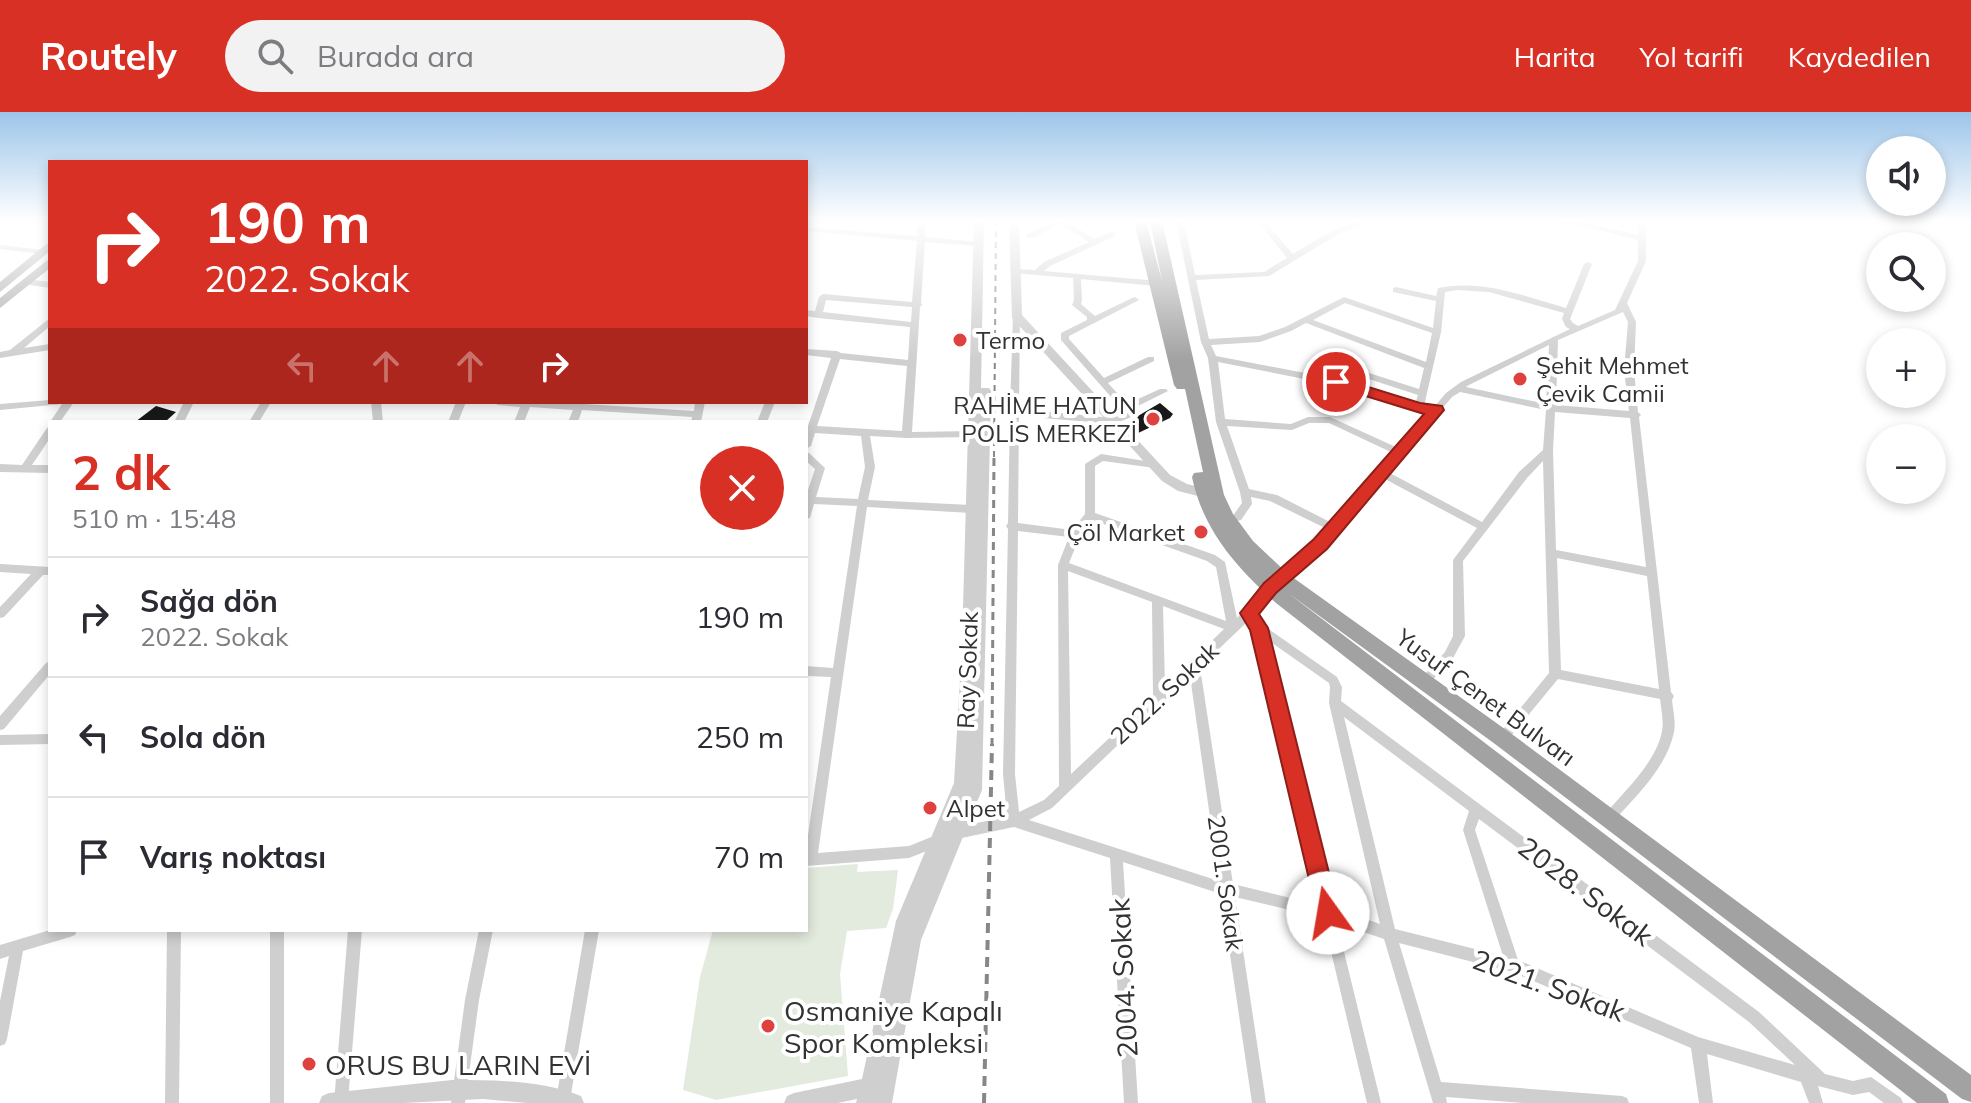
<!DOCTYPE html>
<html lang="tr">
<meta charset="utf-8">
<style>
body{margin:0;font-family:Mulish,sans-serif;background:#f2f2f3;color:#2b2b33;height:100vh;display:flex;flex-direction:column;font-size:30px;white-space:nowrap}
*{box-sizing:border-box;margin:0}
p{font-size:26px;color:#7c7c81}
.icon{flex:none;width:44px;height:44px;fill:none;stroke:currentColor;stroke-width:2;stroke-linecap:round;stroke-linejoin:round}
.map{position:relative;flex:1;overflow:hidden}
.details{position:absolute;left:48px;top:308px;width:760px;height:512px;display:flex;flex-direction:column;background:#fff;border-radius:0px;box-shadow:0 4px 12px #0003}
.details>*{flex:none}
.top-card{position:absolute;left:48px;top:48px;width:760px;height:244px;border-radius:0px;box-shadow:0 4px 12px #0003;background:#d93025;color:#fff;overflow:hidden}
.tools{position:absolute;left:1866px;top:24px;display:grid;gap:16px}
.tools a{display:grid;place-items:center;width:80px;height:80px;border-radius:50%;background:#fff;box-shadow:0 4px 12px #0003;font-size:40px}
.pin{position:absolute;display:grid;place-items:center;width:68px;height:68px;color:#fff;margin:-34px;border:4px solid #fff;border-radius:50%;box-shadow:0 2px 8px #0007}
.me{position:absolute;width:88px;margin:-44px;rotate:347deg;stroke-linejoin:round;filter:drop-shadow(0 0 6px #0008)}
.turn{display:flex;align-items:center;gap:28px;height:168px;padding:0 24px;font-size:36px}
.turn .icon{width:104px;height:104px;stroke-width:2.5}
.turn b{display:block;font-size:56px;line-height:68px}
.lanes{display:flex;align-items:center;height:76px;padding:0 24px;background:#0003;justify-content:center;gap:40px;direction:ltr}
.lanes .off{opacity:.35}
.round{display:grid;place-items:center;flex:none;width:84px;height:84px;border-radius:42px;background:#f2f2f3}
.headline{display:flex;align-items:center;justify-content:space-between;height:136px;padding:0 24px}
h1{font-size:48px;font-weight:700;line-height:60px;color:#d93025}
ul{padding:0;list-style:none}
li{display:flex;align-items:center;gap:24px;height:120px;padding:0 24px;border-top:2px solid #e1e1e2}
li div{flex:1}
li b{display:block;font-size:30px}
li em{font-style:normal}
header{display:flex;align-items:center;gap:48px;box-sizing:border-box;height:112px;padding:0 40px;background:#d93025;color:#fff}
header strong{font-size:38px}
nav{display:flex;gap:44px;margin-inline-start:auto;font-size:28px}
.search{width:560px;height:72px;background:#f2f2f3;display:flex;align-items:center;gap:20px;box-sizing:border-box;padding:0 28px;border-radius:44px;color:#7c7c81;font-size:30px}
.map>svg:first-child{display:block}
.green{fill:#e3eade}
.building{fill:#191919}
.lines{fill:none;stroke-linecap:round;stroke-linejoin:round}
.minor{fill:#cfcfcf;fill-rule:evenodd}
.tertiary{fill:#cfcfcf;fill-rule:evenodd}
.primary{fill:#aaa;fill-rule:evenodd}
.trunk{fill:#a2a2a2;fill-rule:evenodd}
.rail-far2{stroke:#878787;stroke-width:2;stroke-dasharray:6 5;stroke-linecap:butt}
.rail-far1{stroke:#878787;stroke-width:3;stroke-dasharray:8 6;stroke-linecap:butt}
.rail{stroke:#878787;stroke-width:4;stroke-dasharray:10 7;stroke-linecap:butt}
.route{fill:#d93025;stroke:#8d1f18;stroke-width:2}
.poi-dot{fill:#de413e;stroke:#fff;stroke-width:3}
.labels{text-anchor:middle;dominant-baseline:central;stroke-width:8;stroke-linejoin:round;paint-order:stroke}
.poi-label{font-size:24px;fill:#323232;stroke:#fff;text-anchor:start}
.street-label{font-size:24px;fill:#323232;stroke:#fff}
.near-street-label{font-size:28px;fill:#323232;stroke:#fff}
.near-poi-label{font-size:28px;fill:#323232;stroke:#fff;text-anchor:start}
</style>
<header>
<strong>Routely</strong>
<div class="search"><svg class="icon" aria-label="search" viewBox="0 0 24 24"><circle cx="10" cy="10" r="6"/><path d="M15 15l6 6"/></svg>Burada ara</div>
<nav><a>Harita</a><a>Yol tarifi</a><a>Kaydedilen</a></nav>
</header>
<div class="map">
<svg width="1971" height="991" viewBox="0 0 1971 991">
<rect width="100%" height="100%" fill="#fff"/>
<!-- green -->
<polygon class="green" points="858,752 857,760 898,758 893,797 886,816 847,819 840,862 848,964 716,988 683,978 700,865 713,818 806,818 806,756"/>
<!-- building -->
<g class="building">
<polygon points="1160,291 1173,302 1170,306 1136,322 1126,311"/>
<polygon points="156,294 176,300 165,310 135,310"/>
</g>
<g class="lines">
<!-- minor -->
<g class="minor">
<path d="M918,109H926L925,125L978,130L982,132L978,134L925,130L921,191L922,193L920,195L912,320L974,319L979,322L974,325L907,326L870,324L875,355L868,388L971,393L976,397L971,401L867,395L818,741L909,734L956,715L1007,705L1003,662L1008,417L1006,414L1008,411L1010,302L1008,300L1010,298L1013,202H1019L1020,204L1019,297L1113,306L1125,301L1061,228V221L1087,208V205L1072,193L1074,188L1073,166L1014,161L1010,159L1014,157L1035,158L1044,150L1089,130L1060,112L1033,126H1027V122C1065,104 1060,106 1095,127L1109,120H1115V124L1050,154L1044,159L1159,169V173L1156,174L1081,167L1082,188L1081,192L1095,204L1132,186L1135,185L1139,188L1069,224V227L1104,266L1148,245H1154V249L1108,271L1127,292L1160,277H1166L1168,279L1132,297L1136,302L1134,304L1114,312L1019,304L1018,411L1072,418L1085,402V352L1101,342L1158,351L1160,353L1158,355L1155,356L1103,349L1095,354V401L1215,443L1225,450L1237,506L1266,473L1316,429L1327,417L1270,389L1251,385L1252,392L1241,408L1237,409L1232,405L1242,391L1240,380L1216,310L1208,246L1201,230L1176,109H1184L1195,163L1264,160L1287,146L1257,109H1265L1293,142C1317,128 1341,109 1370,109L1340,121L1269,164L1196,168L1209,227L1259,224L1285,215L1344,185L1433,216L1436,189L1393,180V176L1396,175L1436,184L1438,176C1483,167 1524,184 1566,196L1584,152L1588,150L1592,152L1570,207L1573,211L1578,214L1615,198L1638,149V128L1583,114L1549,111L1545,109L1583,110L1638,123V109H1646V149L1627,191L1636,210L1634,258L1638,300L1641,303L1639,305L1671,580L1674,584L1672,588C1673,598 1676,610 1674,620C1667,655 1636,684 1613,710L1609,712L1605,710L1603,706L1605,702C1624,680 1657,649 1662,619C1664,609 1661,597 1660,587L1558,567L1506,630L1502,631L1498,630L1496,626L1549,561L1543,349L1527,366L1463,449L1465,524L1453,546L1427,574L1423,576L1419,574L1417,571L1445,540L1453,524V448L1477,416L1383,366L1324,435L1274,479L1255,501L1263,513L1337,565L1342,575L1341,589L1759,900L1825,962L1853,969L1871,965L1901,986L1903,991H1884L1869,980L1853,983L1818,974L1823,991H1809L1801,970L1707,942L1713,991H1699L1691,936L1512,860L1399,831L1441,970L1622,984L1627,986L1629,991H1523L1446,985L1447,991H1433L1384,827L1337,811L1381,991H1367L1323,806L1235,785L1266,991H1252L1221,782L1123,750L1138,991H1124L1110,746L1014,715L957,727L909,746L806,754V737L831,565L806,564V554L833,556L857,394L814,392L810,406L806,407V384L815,357L806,349V340L809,341L825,356L816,385L858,387L865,355L861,324L815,321L811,334L806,337V314H808L831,246L806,243V237L837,239L841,241L908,248L910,215L818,206L806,204V198L815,199L819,185L823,182L912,190L917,129L806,119V115L917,124ZM1457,178L1489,180L1564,201L1562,207L1566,215L1570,217L1461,270L1446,281L1434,295L1424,294L1441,220L1445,180ZM826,188L912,195L911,210L823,200ZM1345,191L1432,221L1426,250L1313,208ZM1623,200L1628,210L1624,258L1629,299L1556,293L1558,228ZM1306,211L1424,256L1419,277L1344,253L1339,256L1341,258L1418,283L1415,292L1336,267L1216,244L1211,233L1260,230L1291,219ZM1549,233L1546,292L1466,275L1467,274ZM840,247L907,254L902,319L817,314ZM1218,250L1335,273L1416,299L1428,301L1398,336L1330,305H1308L1291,312L1225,307ZM1460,280L1546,298L1543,338L1519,360L1482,410L1388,360L1452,285ZM1555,300L1630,306L1646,455L1556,438L1553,339ZM1309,311H1329L1393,341L1332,411L1277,383L1249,377L1227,314L1292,318ZM1092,408L1207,449L1216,455L1226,509L1069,451L1080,424ZM1018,419L1069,425L1058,453L1059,674L1044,688L1019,700L1015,662ZM1557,446L1647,464L1659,577L1561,558ZM1068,459L1152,490L1153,585L1071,662ZM1163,494L1224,517L1165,574ZM1248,509L1254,517L1319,793L1233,772L1200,555ZM1268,528L1329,571L1330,575L1329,591L1380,812L1334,796ZM1190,564L1219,769L1029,708L1052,696ZM1344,605L1469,699L1463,718L1503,844L1395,817ZM1479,707L1749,910L1795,953L1698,925L1518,848L1475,718Z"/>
<polygon points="0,133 43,138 47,140 43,142 0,137"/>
<polygon points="26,167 50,170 50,176 23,172 22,170"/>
<polygon points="50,206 50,214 24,236 50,232 50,238 0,246 0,240 10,238"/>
<polygon points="50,288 50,290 74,290 60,310 50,310 62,292 0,298 0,292"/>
<polygon points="184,290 194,290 184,310 174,310"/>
<polygon points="261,290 271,290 259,310 249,310"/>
<polygon points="371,290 381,290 383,310 373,310"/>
<polygon points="456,290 466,290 458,310 448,310"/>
<polygon points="493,290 575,291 585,290 584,292 694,299 695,290 705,290 701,310 691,310 692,305 582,298 578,310 568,310 573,298 530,295 524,310 514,310 520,295 498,293"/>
<polygon points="765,290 775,290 767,310 757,310"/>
<polygon points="50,315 50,326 32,353 50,353 50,361 0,360 0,352 22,353 47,316"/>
<polygon points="0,452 50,455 50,463 43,463 4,505 0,506 0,495 31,462 0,460"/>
<polygon points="50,549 50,562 4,617 0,618 0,604 46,551"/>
<polygon points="50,622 50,632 0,633 0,623"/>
<polygon points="50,818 77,818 75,823 70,825 23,839 7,927 5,932 0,934 0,889 9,844 0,847 0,833"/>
<polygon points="167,818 181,818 179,991 165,991"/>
<rect x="270" y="818" width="14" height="173"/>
<polygon points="348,818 362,818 348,989 348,991 334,991"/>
<polygon points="479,818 493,818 479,888 465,991 451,991 465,888"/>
<polygon points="585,818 599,818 570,988 569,991 557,991 556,988"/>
</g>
<!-- tertiary -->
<g class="tertiary">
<polygon points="974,109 984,109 981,276 989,276 991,279 982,678 921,828 892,991 856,991 857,987 838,991 784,991 787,984 794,981 862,967 896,809 954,671 962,531"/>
<polygon points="1009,109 1019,109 1022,203 1170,363 1187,372 1219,380 1220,383 1219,386 1214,388 1178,379 1162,369 1012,206"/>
<path d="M452,968C494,968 541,968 581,984L584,991H527L483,987L403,991H319L322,984L329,981Z"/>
</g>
<!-- primary -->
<g class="primary">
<polygon points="50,129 50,139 0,180 0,170"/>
<polygon points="50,146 50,156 0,196 0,186"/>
</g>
<!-- trunk -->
<path class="trunk" d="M1134,109H1146L1162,169L1150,109H1162L1224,383L1233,402L1253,429L1288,462L1509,620L1971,963V990L1962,987L1495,632L1288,481L1946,982L1949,991H1917L1276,491C1236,455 1203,418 1192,365L1194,361L1203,360L1185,277H1177L1174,273Z"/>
<!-- rail-far2 -->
<polyline class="rail-far2" points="994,345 996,109"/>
<!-- rail-far1 -->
<polyline class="rail-far1" points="992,634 994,343"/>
<!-- rail -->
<polyline class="rail" points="984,991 992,632"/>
</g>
<!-- sky -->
<linearGradient id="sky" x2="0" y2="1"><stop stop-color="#9dc5ea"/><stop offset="0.44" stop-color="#fff"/><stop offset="1" stop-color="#fff" stop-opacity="0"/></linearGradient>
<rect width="1971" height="248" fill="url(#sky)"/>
<!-- route -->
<polygon class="route" points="1336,265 1420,291 1442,294 1444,298 1327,437 1276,481 1259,502 1268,516 1339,801 1336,809 1328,812 1320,809 1317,801 1250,518 1240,501 1264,471 1314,427 1424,302 1330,273 1330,266"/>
<!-- markers -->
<g class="poi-dot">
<circle cx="960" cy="228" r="8"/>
<circle cx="1520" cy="267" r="8"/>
<circle cx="1153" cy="307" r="8"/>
<circle cx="1201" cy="420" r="8"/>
<circle cx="930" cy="696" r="8"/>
<circle cx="768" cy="914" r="8"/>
<circle cx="309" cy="952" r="8"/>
</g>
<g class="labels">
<!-- poi labels -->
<g class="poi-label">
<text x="976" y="228">Termo</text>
<text x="1536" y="253">Şehit Mehmet<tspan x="1536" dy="28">Çevik Camii</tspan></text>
<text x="1137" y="293" text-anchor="end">RAHİME HATUN<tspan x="1137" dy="28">POLİS MERKEZİ</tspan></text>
<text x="1185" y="420" text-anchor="end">Çöl Market</text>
<text x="946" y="696">Alpet</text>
</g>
<!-- street labels -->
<g class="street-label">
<text transform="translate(967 558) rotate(-88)">Ray Sokak</text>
<text transform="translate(1164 581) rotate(-43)">2022. Sokak</text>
<text transform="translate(1486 585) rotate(36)">Yusuf Çenet Bulvarı</text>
<text transform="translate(1226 771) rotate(82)">2001. Sokak</text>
</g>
<!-- near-street labels -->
<g class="near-street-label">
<text transform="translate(1586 779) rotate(37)">2028. Sokak</text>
<text transform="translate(1123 866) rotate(-93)">2004. Sokak</text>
<text transform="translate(1549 873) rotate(20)">2021. Sokak</text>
</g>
<!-- near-poi labels -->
<g class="near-poi-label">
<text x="784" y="898">Osmaniye Kapalı<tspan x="784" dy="32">Spor Kompleksi</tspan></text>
<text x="325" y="952">ORUS BU LARIN EVİ</text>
</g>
</g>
</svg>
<div class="tools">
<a><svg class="icon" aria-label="sound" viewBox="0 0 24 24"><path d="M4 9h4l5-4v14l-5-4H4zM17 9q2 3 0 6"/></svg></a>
<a><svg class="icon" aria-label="search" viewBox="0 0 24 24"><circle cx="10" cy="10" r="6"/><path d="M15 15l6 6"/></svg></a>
<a>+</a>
<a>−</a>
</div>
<div class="pin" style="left:1336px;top:270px;background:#d93025"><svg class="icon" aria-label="arrive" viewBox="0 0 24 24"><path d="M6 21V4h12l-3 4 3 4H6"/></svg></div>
<svg class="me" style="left:1328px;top:801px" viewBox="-20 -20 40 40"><circle r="19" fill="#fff"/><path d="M0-13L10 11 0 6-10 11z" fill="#d93025"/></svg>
<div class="top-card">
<div class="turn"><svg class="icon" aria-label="right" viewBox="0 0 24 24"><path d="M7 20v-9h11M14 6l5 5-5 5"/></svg><div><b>190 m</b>2022. Sokak</div></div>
<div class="lanes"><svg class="icon off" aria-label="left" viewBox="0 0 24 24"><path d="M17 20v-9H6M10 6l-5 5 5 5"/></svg><svg class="icon off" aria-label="ahead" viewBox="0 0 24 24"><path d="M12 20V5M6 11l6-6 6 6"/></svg><svg class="icon off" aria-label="ahead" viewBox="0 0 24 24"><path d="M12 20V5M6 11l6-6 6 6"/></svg><svg class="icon" aria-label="right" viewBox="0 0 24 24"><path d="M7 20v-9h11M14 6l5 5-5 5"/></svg></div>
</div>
<section class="details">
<div class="headline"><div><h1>2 dk</h1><p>510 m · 15:48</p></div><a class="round" style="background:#d93025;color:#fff"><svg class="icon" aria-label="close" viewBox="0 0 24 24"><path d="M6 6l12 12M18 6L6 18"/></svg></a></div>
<ul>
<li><svg class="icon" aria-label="right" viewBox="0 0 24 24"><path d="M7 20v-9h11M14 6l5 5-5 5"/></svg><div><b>Sağa dön</b><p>2022. Sokak</p></div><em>190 m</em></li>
<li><svg class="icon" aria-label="left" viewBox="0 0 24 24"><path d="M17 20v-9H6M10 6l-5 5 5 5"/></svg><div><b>Sola dön</b></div><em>250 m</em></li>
<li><svg class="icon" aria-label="arrive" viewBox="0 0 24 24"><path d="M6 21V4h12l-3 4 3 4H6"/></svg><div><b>Varış noktası</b></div><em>70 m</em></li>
</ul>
</section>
</div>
